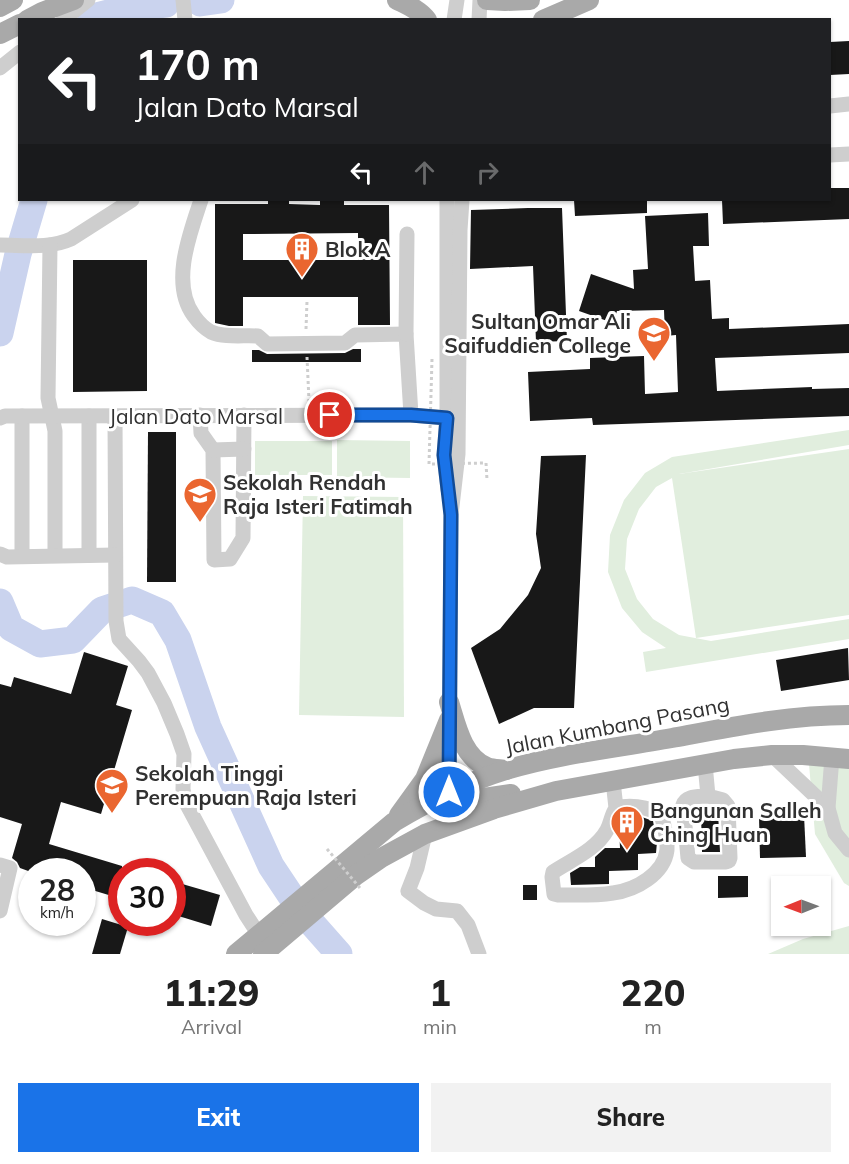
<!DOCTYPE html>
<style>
body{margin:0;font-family:Mulish,sans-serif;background:#f2f2f2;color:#222;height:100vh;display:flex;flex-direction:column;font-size:22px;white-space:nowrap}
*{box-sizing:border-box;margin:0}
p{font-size:20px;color:#767676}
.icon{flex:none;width:33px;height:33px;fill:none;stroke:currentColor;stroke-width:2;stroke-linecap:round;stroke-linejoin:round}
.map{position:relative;height:954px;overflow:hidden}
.sheet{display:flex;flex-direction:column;background:#fff;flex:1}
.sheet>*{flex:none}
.hud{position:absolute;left:18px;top:18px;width:813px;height:183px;border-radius:0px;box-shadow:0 2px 4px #0004;background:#202124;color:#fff;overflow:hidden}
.needle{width:39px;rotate:269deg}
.tools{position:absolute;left:771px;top:876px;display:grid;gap:12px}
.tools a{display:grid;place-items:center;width:60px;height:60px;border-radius:0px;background:#fff;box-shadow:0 2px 4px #0004;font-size:30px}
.speed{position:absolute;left:18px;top:858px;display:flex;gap:12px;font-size:30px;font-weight:700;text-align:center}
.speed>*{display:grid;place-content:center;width:78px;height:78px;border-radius:50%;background:#fff;box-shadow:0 2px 4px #0004;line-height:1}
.speed small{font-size:15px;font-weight:400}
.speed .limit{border:9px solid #d22;background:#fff;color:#111}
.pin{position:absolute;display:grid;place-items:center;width:51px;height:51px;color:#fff;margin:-26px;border:3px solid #fff;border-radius:50%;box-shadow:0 2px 6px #0007}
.me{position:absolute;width:66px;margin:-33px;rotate:0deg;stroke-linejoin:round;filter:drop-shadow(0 0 4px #0008)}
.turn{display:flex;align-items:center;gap:21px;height:126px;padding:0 18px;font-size:27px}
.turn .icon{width:78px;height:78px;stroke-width:2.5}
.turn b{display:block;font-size:42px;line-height:51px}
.lanes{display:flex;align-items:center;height:57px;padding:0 18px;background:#0003;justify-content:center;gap:30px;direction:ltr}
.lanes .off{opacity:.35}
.eta{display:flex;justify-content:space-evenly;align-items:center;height:102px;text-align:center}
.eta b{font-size:36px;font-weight:800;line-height:42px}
.primary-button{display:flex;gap:12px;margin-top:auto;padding:12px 18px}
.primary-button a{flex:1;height:69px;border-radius:0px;background:#1a73e8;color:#fff;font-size:24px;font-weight:800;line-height:69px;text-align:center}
.primary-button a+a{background:#f2f2f2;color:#222}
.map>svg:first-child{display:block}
.green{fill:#e1eede}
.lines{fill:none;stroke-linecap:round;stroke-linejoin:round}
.river{stroke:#cad3ee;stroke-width:27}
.building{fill:#181818;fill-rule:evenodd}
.path{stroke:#cecece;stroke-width:3;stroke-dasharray:3 3;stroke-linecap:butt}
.minor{stroke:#cecece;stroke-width:15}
.major{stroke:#a9a9a9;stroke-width:20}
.path-bridge{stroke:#cecece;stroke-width:3;stroke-dasharray:3 3;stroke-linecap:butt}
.route-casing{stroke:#114b97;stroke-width:15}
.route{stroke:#1a73e8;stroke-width:10}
.labels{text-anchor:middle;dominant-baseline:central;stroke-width:6;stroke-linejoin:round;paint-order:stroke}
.poi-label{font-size:21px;font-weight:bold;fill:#313131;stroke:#fff;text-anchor:start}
.street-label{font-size:21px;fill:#313131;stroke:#fff}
</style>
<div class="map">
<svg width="849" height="954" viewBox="0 0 849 954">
<rect width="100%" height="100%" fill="#fff"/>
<!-- green -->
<g class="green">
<polygon points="849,430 849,445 679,474 849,449 849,615 696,638 672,478 656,487 639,509 627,539 625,569 637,599 653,619 679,635 711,641 849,619 849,639 646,672 643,652 666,648 642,632 622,608 608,572 610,535 624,500 645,473 672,457"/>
<polygon points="337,440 410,441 410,478 337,477"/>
<rect x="255" y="441" width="77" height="34"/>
<polygon points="303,496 403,497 404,717 299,715"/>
<polygon points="809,764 849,768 849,886 844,883 815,834"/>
<polygon points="849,926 849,954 768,954 803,939"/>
</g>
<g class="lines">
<!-- river -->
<g class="river">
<polyline points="200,3 221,0"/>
<polyline points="91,20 96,16 129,8 166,4"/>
<polyline points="0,333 18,254 34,200"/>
<polyline points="0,602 11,628 40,644 73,640 102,610 132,600 162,613 178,640 208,727 271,866 301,911 339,954"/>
</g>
</g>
<!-- building -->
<g class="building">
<polygon points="849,41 849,74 830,75 830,42"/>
<polygon points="830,188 849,188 849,219 723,224 722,200 830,200"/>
<path d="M268,200H289V204L320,205V200H344V205H389L390,325H358V297H243V326H229L215,323V204H268ZM358,233V260H243V234Z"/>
<polygon points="574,200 647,200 647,213 575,216"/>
<polygon points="528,208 562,208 567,341 536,342 533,266 470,269 471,210"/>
<polygon points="708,213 709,246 693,246 695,281 710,280 712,319 729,318 729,329 849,324 849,353 715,358 717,391 812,387 812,389 849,388 849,416 593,425 592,418 530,421 528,372 590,369 590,358 644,356 645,394 678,392 676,335 665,336 664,310 617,311 613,323 579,311 591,274 634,289 633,270 648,269 645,216"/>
<polygon points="73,260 147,260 147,391 73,392"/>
<polygon points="353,349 361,349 361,362 252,362 252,350 259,350 267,354 345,353"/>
<polygon points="148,432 176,432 176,582 147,582"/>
<polygon points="586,455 574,708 534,708 499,724 471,648 500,629 528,595 541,568 536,534 541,456"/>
<polygon points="848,648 849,680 781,691 776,660"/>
<polygon points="84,652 128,666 116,705 132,710 101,814 61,802 49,844 122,866 122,899 82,887 82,872 31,872 20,868 17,862 12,858 22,824 0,817 0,684 11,687 14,677 71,694"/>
<polygon points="718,812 720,852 702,852 701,813"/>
<polygon points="804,815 806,857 760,858 759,817"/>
<polygon points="628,816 642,817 653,821 657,842 656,853 638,854 638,870 609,871 609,884 571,885 570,873 580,867 595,867 595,857 605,848 620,848 619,826 622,817"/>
<polygon points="718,876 748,876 748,897 718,898"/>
<polygon points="172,881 220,895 211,926 172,914"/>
<rect x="523" y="885" width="14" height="15"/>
<polygon points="102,919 128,927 120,954 92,954"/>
</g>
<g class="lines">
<!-- path -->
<g class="path">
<polyline points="306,329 307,301"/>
<polyline points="307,357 309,401"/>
<polyline points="486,463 487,480"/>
</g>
<!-- minor -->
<g class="minor">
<polyline points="183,0 185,20"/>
<polyline points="63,20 88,0"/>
<polyline points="454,20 457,0"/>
<polyline points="479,20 480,0"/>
<polyline points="0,68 20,52"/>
<polyline points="830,106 849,104"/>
<polyline points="830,155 849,154"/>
<path d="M201,200C190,233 170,284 194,316C199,323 204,328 211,332C225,338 243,335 258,336L267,344L345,343L355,335L406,334L411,415"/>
<polyline points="447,200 447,418 444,455 448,490"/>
<path d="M0,245C24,245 49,249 71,239L132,200"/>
<polyline points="50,245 48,398 55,431 55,555"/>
<polyline points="406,334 407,234"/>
<polyline points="200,415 201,433 213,450 214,560 230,559 243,538 244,415"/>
<polyline points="22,416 22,556"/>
<polyline points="89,416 89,555"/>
<polyline points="115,416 116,621 119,639 139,661 148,673 164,703 177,734 184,754 183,789 185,801 246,915 259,935"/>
<polyline points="0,418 5,416 411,415 447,418"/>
<polyline points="213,450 244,449"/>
<polyline points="0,554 7,557 115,555"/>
<polyline points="772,755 828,808"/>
<polyline points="832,757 828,808 835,833 849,850"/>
<path d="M705,764L708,796C699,797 686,795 683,805L688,858L694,862H726L729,861L730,858L728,806L723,800L708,796"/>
<path d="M613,781L616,808C611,815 611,823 607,830C596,850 571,860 553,872L552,877L554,894L558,895C576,895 595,896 613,893C636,890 664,874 667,850C668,838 664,825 661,814C646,807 632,804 616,808"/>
<polyline points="449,792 451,515 458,454 460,230 462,200"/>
<polyline points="425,834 417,868 408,891 424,903 436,909 457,911 468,925 479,954"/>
<polyline points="0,865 10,868 0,911"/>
</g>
<!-- major -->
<g class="major">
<path d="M397,0C407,5 420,10 427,20"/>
<polyline points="487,0 505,1 530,0"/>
<polyline points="0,7 13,0"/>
<polyline points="27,20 42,12 74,0"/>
<polyline points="543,20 589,0"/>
<polyline points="0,34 20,24"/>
<path d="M449,702C456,724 462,757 487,767C492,769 500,769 506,770"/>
<polyline points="449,792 465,799 477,799 511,794"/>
<polyline points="399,815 425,779 449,720"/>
<path d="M236,954L394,822C429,801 467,782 506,770C559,754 617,748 672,738C731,727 789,715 849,715"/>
<polyline points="263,954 355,876 381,858 425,834 494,809 556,791 734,759 772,755 803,755 849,759"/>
</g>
<!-- path-bridge -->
<g class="path-bridge">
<polyline points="432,359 429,464 486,463"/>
<polyline points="327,849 360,888"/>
</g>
</g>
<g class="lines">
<defs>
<polyline id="route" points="330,415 411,415 447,418 444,455 451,515 449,792"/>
</defs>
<!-- route casing -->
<use href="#route" class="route-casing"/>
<!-- route -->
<use href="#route" class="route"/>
</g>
<!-- icons -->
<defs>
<symbol id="building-pin" viewBox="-11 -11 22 30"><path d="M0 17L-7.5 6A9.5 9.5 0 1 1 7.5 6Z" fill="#ea6630" stroke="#fff"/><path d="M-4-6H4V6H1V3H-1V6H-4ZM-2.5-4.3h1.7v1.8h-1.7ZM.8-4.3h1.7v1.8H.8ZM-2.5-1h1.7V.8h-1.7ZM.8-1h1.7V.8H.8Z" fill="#fff"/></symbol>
<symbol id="school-pin" viewBox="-11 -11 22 30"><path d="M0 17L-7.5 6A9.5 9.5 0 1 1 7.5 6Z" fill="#ea6630" stroke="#fff"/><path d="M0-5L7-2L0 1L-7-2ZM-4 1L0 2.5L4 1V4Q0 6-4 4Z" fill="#fff"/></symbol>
</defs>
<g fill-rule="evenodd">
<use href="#building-pin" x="283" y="230" width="38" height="52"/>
<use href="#school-pin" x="635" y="314" width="38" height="52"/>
<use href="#school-pin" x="181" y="475" width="38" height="52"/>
<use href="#school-pin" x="93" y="766" width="38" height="52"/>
<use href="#building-pin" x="608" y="803" width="38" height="52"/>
</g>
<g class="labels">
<!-- poi labels -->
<g class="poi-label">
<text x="325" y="249">Blok A</text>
<text x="631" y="321" text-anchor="end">Sultan Omar Ali<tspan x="631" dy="24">Saifuddien College</tspan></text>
<text x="223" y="482">Sekolah Rendah<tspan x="223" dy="24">Raja Isteri Fatimah</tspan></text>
<text x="135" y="773">Sekolah Tinggi<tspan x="135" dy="24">Perempuan Raja Isteri</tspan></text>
<text x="650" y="810">Bangunan Salleh<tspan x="650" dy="24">Ching Huan</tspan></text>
</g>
<!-- street labels -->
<g class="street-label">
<text x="196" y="416">Jalan Dato Marsal</text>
<text transform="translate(617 725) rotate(-11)">Jalan Kumbang Pasang</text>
</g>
</g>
</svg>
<div class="tools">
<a><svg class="needle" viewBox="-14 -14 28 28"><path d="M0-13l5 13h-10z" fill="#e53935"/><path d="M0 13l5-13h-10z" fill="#767676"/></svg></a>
</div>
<div class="speed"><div>28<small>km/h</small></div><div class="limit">30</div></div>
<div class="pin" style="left:330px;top:415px;background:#d93025"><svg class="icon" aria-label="arrive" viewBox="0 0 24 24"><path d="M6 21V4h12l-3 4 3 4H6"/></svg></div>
<svg class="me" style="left:449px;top:792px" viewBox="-20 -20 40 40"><circle r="17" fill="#1a73e8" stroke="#fff" stroke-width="3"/><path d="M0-11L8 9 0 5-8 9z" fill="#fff"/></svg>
<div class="hud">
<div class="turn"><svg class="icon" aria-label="left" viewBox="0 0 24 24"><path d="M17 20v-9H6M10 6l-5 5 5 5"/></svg><div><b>170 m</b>Jalan Dato Marsal</div></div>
<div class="lanes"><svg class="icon" aria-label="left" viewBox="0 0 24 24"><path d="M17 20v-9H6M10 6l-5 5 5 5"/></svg><svg class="icon off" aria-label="ahead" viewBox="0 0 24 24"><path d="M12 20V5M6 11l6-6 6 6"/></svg><svg class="icon off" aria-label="right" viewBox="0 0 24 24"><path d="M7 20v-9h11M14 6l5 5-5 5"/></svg></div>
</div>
</div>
<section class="sheet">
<div class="eta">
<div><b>11:29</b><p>Arrival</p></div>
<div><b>1</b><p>min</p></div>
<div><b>220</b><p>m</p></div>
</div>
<div class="primary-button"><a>Exit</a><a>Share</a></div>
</section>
